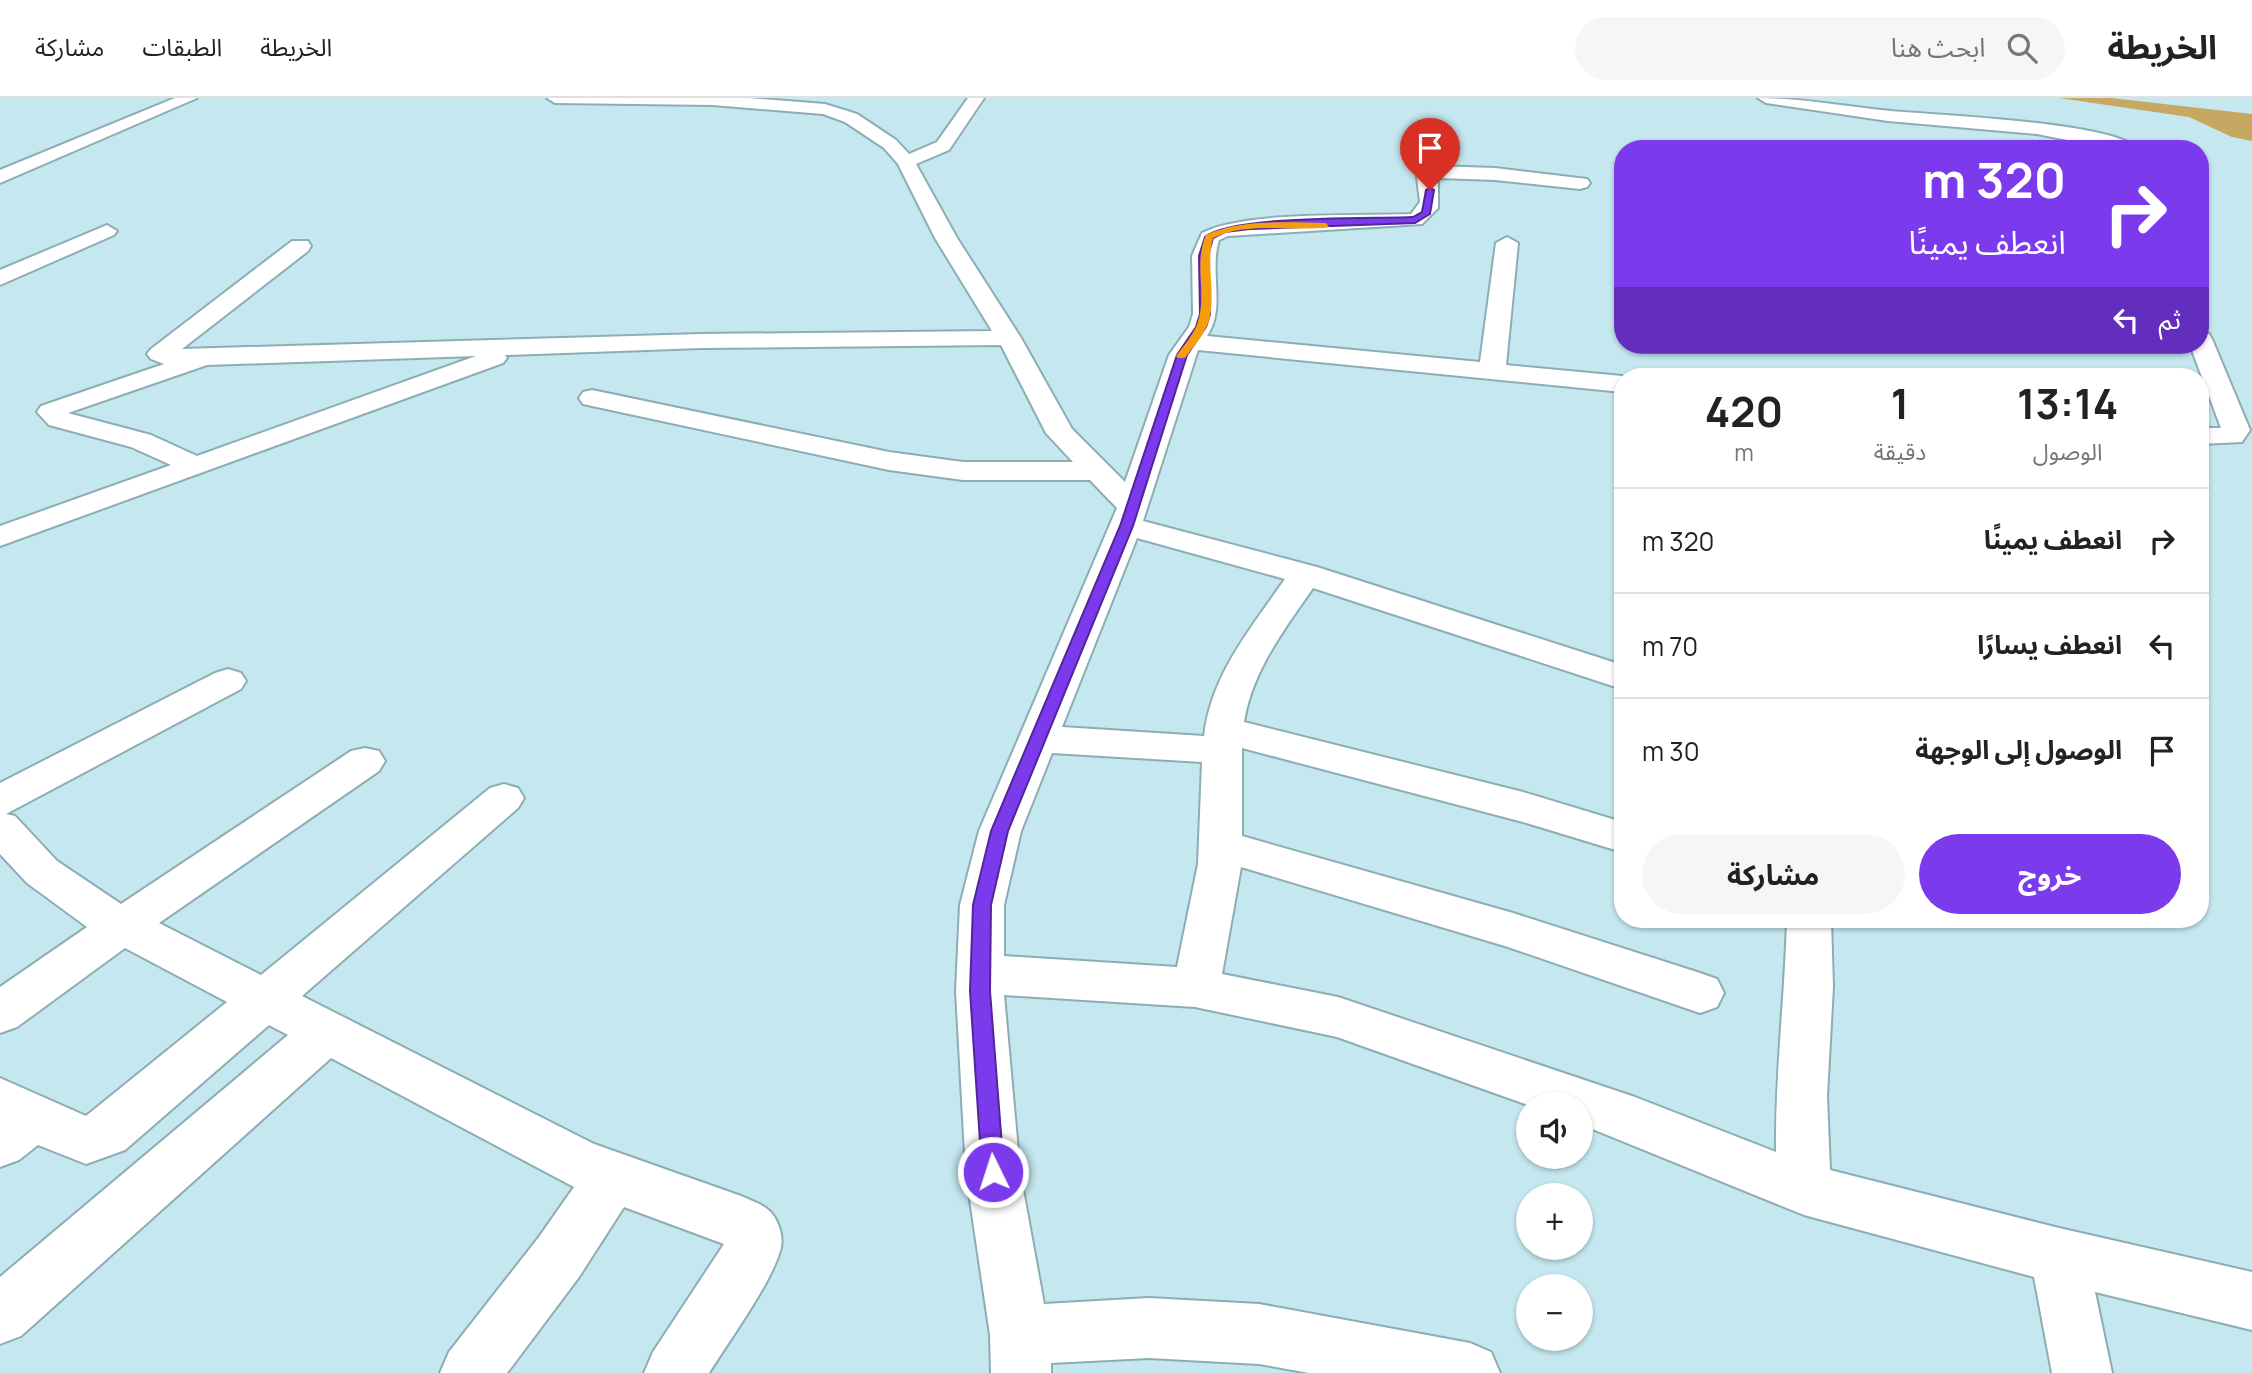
<!DOCTYPE html>
<html lang="ar">
<meta charset="utf-8">
<style>
body{margin:0;font-family:Manrope,"Noto Sans Arabic",sans-serif;background:#f6f6f6;color:#222;direction:rtl;height:100vh;display:flex;flex-direction:column;font-size:26px;white-space:nowrap}
*{box-sizing:border-box;margin:0}
p{font-size:23px;color:#767676}
.icon{flex:none;width:38px;height:38px;fill:none;stroke:currentColor;stroke-width:2;stroke-linecap:round;stroke-linejoin:round}
.map{position:relative;flex:1;overflow:hidden;direction:ltr}
.drawer{position:absolute;left:1614px;top:270px;width:595px;height:560px;display:flex;flex-direction:column;background:#fff;border-radius:28px;box-shadow:0 2px 5px #0004;direction:rtl}
.drawer>*{flex:none}
.hud{position:absolute;left:1614px;top:42px;width:595px;height:214px;border-radius:28px;box-shadow:0 2px 5px #0004;direction:rtl;background:#7c3aed;color:#fff;overflow:hidden}
.buttons{position:absolute;left:1516px;top:994px;display:grid;gap:14px}
.buttons a{display:grid;place-items:center;width:77px;height:77px;border-radius:50%;background:#fff;box-shadow:0 2px 5px #0004;font-size:35px}
.pin{position:absolute;display:grid;place-items:center;width:60px;height:60px;color:#fff;margin:-72px -30px;border-radius:50% 50% 50% 0;rotate:-45deg;box-shadow:0 0 7px #0007}
.pin .icon{rotate:45deg}
.me{position:absolute;width:77px;margin:-38px;rotate:356deg;stroke-linejoin:round;filter:drop-shadow(0 0 5px #0008)}
.turn{display:flex;align-items:center;gap:24px;height:147px;padding:0 28px;font-size:32px}
.turn .icon{width:91px;height:91px;stroke-width:2.5}
.turn b{display:block;font-size:49px;line-height:60px}
.then{display:flex;align-items:center;height:66px;padding:0 28px;background:#0003;gap:14px;font-size:26px}
.eta{display:flex;justify-content:space-evenly;align-items:center;height:119px;text-align:center}
.eta b{font-size:42px;font-weight:700;line-height:49px}
.primary-button{display:flex;gap:14px;margin-top:auto;padding:14px 28px}
.primary-button a{flex:1;height:80px;border-radius:42px;background:#7c3aed;color:#fff;font-size:28px;font-weight:700;line-height:80px;text-align:center}
.primary-button a+a{background:#f6f6f6;color:#222}
ul{padding:0;list-style:none}
li{display:flex;align-items:center;gap:21px;height:105px;padding:0 28px;border-top:2px solid #e0e0e0}
li div{flex:1}
li b{display:block;font-size:26px}
li em{font-style:normal}
header{display:flex;align-items:center;gap:42px;box-sizing:border-box;height:98px;padding:0 35px;background:#fff;border-bottom:2px solid #e0e0e0}
header strong{font-size:33px}
nav{display:flex;gap:38px;margin-inline-start:auto;font-size:24px}
.search{width:490px;height:63px;background:#f6f6f6;display:flex;align-items:center;gap:18px;box-sizing:border-box;padding:0 24px;border-radius:38px;color:#767676;font-size:26px}
.map>svg:first-child{display:block}
.water{fill:#c6a860}
.lines{fill:none;stroke-linecap:round;stroke-linejoin:round}
.street-casing{stroke:#8dadb4;stroke-width:4}
.street{fill:#fff;fill-rule:evenodd}
.route{fill:#7c3aed;stroke:#51269a;stroke-width:2}
.slow{fill:#f59e0b}
</style>
<header>
<strong>الخريطة</strong>
<div class="search"><svg class="icon" aria-label="search" viewBox="0 0 24 24"><circle cx="10" cy="10" r="6"/><path d="M15 15l6 6"/></svg>ابحث هنا</div>
<nav><a>الخريطة</a><a>الطبقات</a><a>مشاركة</a></nav>
</header>
<div class="map">
<svg width="2252" height="1275" viewBox="0 0 2252 1275">
<rect width="100%" height="100%" fill="#c5e7ef"/>
<!-- water -->
<polygon class="water" points="2059,0 2111,0 2252,16 2252,43 2232,39 2189,19"/>
<g class="lines">
<defs>
<g id="street">
<polygon points="175,0 197,0 0,85 0,72"/>
<path d="M547,0H749L825,6L857,16L896,42L909,56L937,44L968,0H984L949,52L916,66L957,140L1021,240L1072,331L1125,384L1169,257L1189,229L1193,216L1192,158L1202,135C1244,113 1359,118 1411,116L1420,104L1417,79L1434,68L1495,70L1587,81L1590,85L1587,89L1580,91L1495,82L1438,80V110L1422,126L1228,138L1219,142C1209,174 1226,210 1207,238L1480,264L1496,145L1507,139L1518,145L1506,267L1622,278V294L1198,252L1143,423L1317,469L1622,567V591L1313,490C1284,532 1252,573 1244,624L1523,694L1622,724V754L1523,724L1242,650V738L1513,815L1700,875L1717,881L1724,895L1717,909L1700,915L1508,849L1241,769L1222,876L1338,899L1635,999L1776,1054C1775,976 1785,899 1787,821H1831L1833,889L1827,998L1830,1072L2059,1130L2252,1174V1232L2095,1194L2112,1275H2052L2034,1179L1804,1117L1580,1026V1006L1528,1007L1337,939L1195,909L1004,897L1020,1075L1044,1206L1149,1200L1259,1206L1470,1245L1491,1254L1500,1275H1309L1259,1266L1149,1260L1051,1265V1275H991L990,1237L966,1075L956,893L960,807L979,733L1117,410L1090,382H963L889,372L592,308L583,306L579,300L583,294L592,292L889,354L963,364H1073L1046,335L1001,247L702,250L505,257L507,260L503,265L0,448V428L171,367L131,349L49,327L37,314L41,308L164,266L151,261L147,256L151,251L292,143H308L311,148L308,153L182,251L702,236L992,233L935,140L898,66L884,50L845,24L823,16L712,7L555,5ZM476,258L197,358L151,337L68,315L207,267ZM1137,440L1285,481C1251,530 1211,577 1204,638L1062,629ZM1052,655L1202,664L1198,766L1177,869L1004,858V807L1021,733Z"/>
<path d="M1758,0C1803,0 1846,9 1891,13C1933,17 2115,24 2138,51H2113L2037,36L1888,23L1766,5Z"/>
<polygon points="107,127 117,133 114,137 0,187 0,172"/>
<polygon points="2200,234 2209,236 2212,241 2250,332 2242,344 2200,346 2200,330 2221,330 2190,247 2200,247"/>
<path d="M228,571L241,575L246,583L241,591L6,716L15,718L57,763L121,806L351,653L365,650L379,653L385,663L379,673L159,825L261,877L490,690L504,686L518,690L524,700L518,710L302,898L594,1046L741,1098C752,1103 766,1107 773,1117C780,1127 784,1142 780,1153C770,1187 729,1243 709,1275H644L653,1254L724,1146L624,1109L579,1179L507,1275H440L449,1254L539,1139L574,1089L331,960L21,1238L0,1246V1179L288,937L269,927L125,1052L86,1066L38,1047L19,1062L0,1069V980L86,1018L227,904L125,850L17,929L0,935V889L87,829L27,785L0,756V685L215,575Z"/>
</g>
</defs>
<!-- street casing -->
<use href="#street" class="street-casing"/>
<!-- street -->
<use href="#street" class="street"/>
</g>
<!-- route -->
<path class="route" d="M1430,90L1434,92L1430,116L1415,125L1250,131L1225,134L1213,140L1208,158L1210,216L1206,229L1187,257L1133,428L1008,733L991,807L990,893L1004,1074L1001,1082L993,1085L985,1082L982,1074L970,893L973,807L991,733L1120,428L1177,257L1196,229L1200,216L1199,158L1205,139C1233,117 1371,121 1413,119L1422,114L1426,92Z"/>
<!-- slow -->
<path class="slow" d="M1326,125L1329,129C1291,134 1249,123 1213,140C1205,168 1218,201 1207,228C1202,239 1192,250 1185,260H1178L1176,258C1185,246 1196,234 1199,220C1206,192 1194,165 1206,137C1242,120 1287,125 1326,125Z"/>
</svg>
<div class="buttons">
<a><svg class="icon" aria-label="sound" viewBox="0 0 24 24"><path d="M4 9h4l5-4v14l-5-4H4zM17 9q2 3 0 6"/></svg></a>
<a>+</a>
<a>−</a>
</div>
<div class="pin" style="left:1430px;top:92px;background:#d93025"><svg class="icon" aria-label="arrive" viewBox="0 0 24 24"><path d="M6 21V4h12l-3 4 3 4H6"/></svg></div>
<svg class="me" style="left:993px;top:1074px" viewBox="-20 -20 40 40"><circle r="17" fill="#7c3aed" stroke="#fff" stroke-width="3"/><path d="M0-11L8 9 0 5-8 9z" fill="#fff"/></svg>
<div class="hud">
<div class="turn"><svg class="icon" aria-label="right" viewBox="0 0 24 24"><path d="M7 20v-9h11M14 6l5 5-5 5"/></svg><div><b>320 m</b>انعطف يمينًا</div></div>
<div class="then">ثم<svg class="icon" aria-label="left" viewBox="0 0 24 24"><path d="M17 20v-9H6M10 6l-5 5 5 5"/></svg></div>
</div>
<section class="drawer">
<div class="eta">
<div><b>13:14</b><p>الوصول</p></div>
<div><b>1</b><p>دقيقة</p></div>
<div><b>420</b><p>m</p></div>
</div>
<ul>
<li><svg class="icon" aria-label="right" viewBox="0 0 24 24"><path d="M7 20v-9h11M14 6l5 5-5 5"/></svg><div><b>انعطف يمينًا</b></div><em>320 m</em></li>
<li><svg class="icon" aria-label="left" viewBox="0 0 24 24"><path d="M17 20v-9H6M10 6l-5 5 5 5"/></svg><div><b>انعطف يسارًا</b></div><em>70 m</em></li>
<li><svg class="icon" aria-label="arrive" viewBox="0 0 24 24"><path d="M6 21V4h12l-3 4 3 4H6"/></svg><div><b>الوصول إلى الوجهة</b></div><em>30 m</em></li>
</ul>
<div class="primary-button"><a>خروج</a><a>مشاركة</a></div>
</section>
</div>
